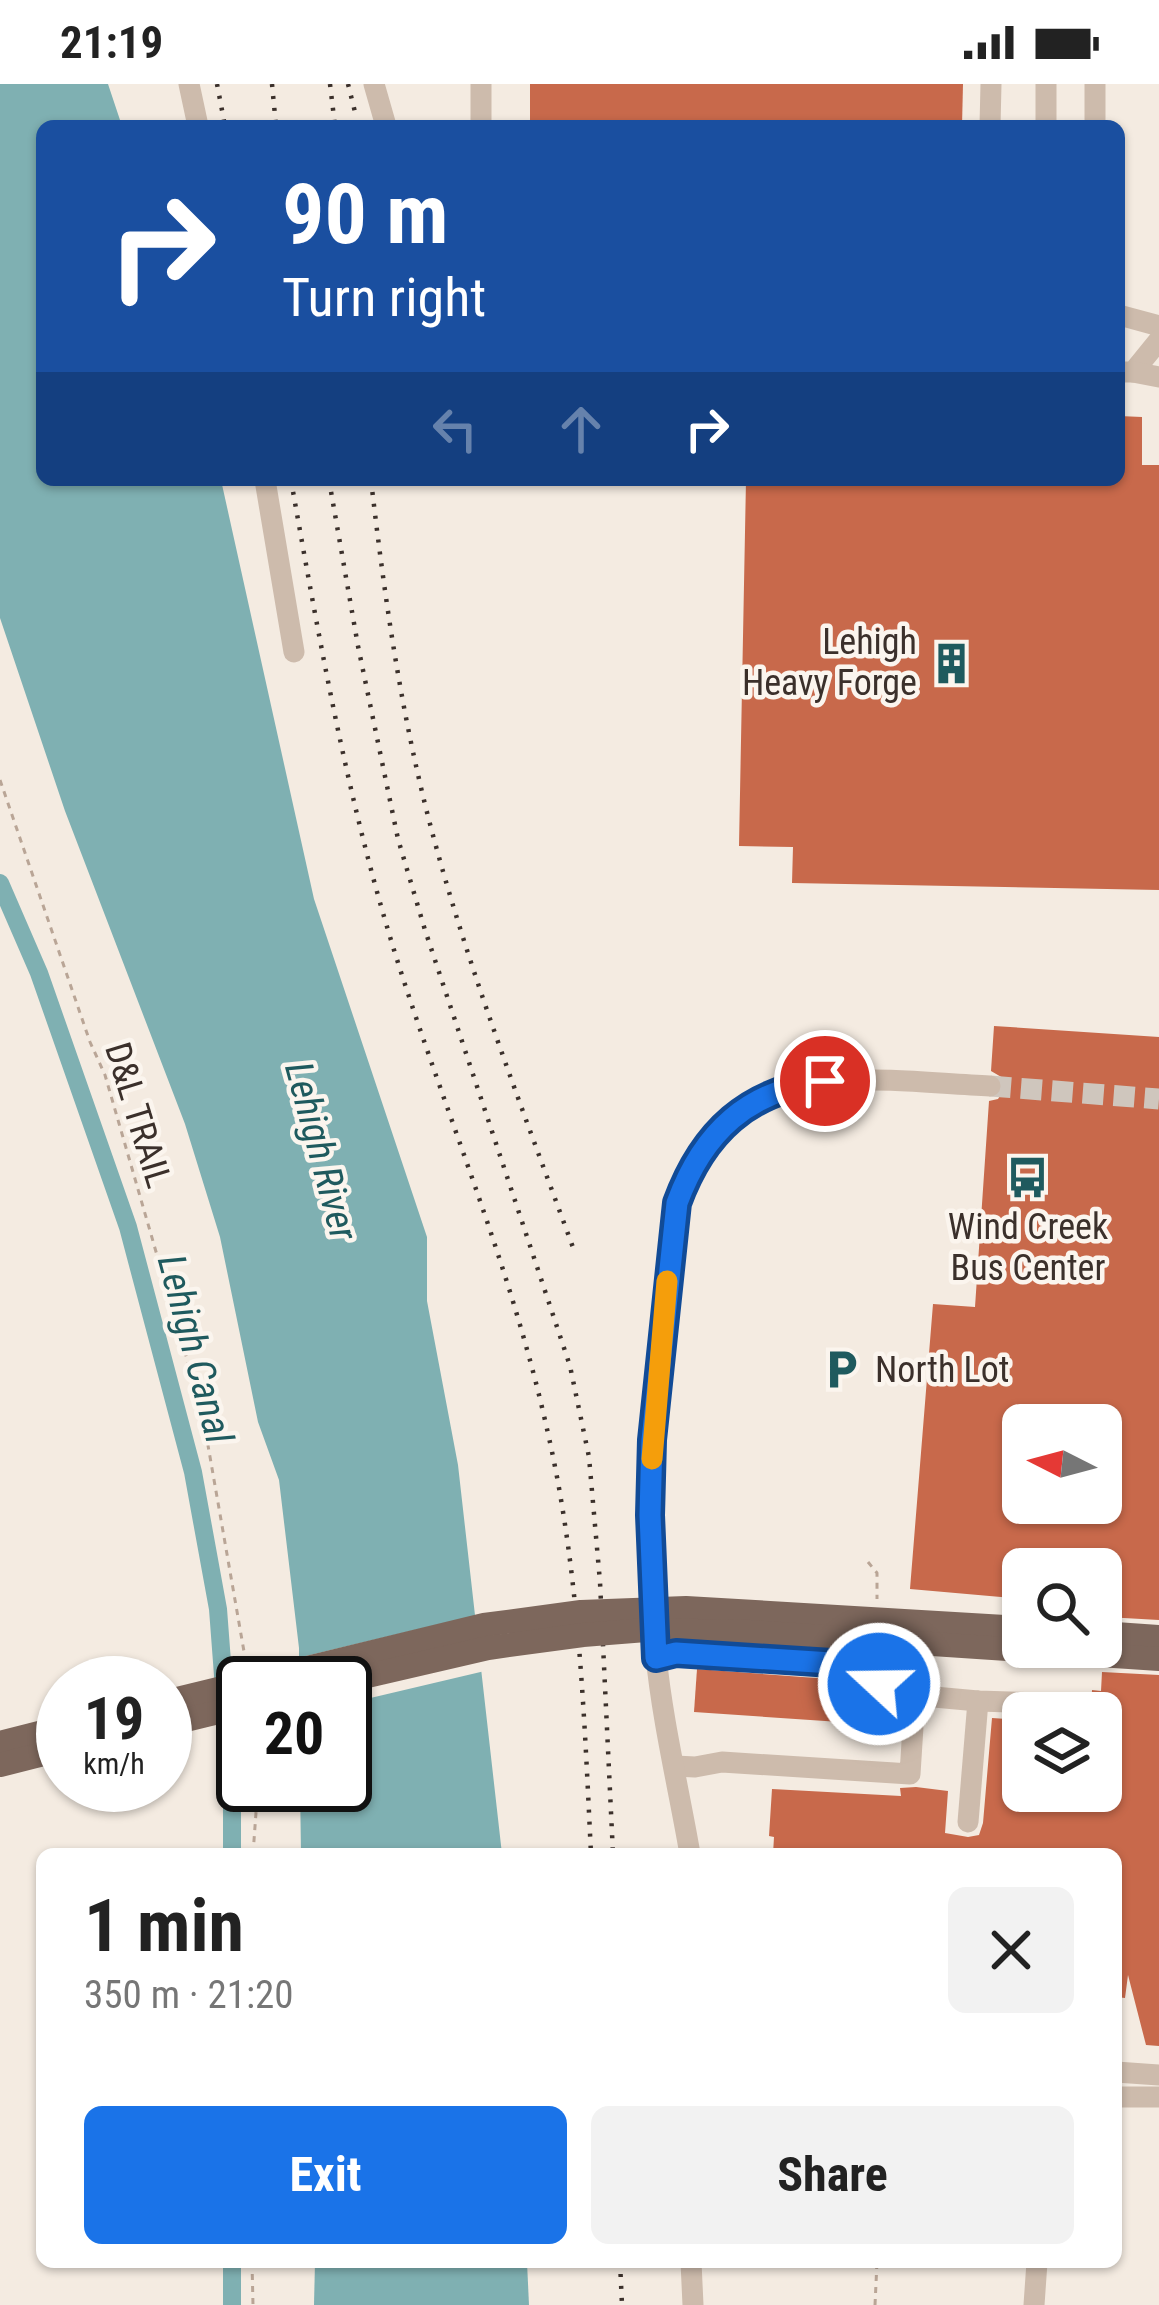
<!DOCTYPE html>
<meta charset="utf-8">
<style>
body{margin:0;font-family:"Roboto Condensed",sans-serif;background:#f2f2f2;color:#222;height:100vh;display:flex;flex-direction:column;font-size:45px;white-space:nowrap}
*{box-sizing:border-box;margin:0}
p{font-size:39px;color:#767676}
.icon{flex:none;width:66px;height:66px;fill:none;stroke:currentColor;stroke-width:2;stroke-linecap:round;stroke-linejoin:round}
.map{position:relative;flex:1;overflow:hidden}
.side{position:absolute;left:36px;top:1764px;width:1086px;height:420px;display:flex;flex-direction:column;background:#fff;border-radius:18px;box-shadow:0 3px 9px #0004}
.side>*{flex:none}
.guide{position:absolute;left:36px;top:36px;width:1089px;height:366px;border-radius:18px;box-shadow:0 3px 9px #0004;background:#1a4fa0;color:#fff;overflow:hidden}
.needle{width:78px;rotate:276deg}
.fabs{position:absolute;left:1002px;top:1320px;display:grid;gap:24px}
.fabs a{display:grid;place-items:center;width:120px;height:120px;border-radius:18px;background:#fff;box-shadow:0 3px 9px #0004;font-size:60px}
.speed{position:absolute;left:36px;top:1572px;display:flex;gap:24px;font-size:60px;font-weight:700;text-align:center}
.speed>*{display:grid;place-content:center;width:156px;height:156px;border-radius:50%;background:#fff;box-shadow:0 3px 9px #0004;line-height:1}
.speed small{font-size:30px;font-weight:400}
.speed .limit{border:6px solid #111;border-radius:18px;background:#fff;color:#111}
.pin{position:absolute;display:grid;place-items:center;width:102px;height:102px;color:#fff;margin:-51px;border:6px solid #fff;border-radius:50%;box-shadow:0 3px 12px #0007}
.me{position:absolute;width:132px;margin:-66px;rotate:291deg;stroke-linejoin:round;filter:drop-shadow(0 0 9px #0008)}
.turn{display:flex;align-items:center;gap:42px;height:252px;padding:0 48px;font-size:54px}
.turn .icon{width:156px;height:156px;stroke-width:2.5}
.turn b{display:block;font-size:84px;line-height:102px}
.lanes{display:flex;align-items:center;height:114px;padding:0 48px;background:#0003;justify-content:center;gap:60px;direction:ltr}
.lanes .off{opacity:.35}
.round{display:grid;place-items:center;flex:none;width:126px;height:126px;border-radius:18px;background:#f2f2f2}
.overview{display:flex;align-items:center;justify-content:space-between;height:204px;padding:0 48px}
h1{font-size:72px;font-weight:700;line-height:90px}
.button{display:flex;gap:24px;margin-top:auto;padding:24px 48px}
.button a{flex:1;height:138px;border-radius:18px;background:#1a73e8;color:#fff;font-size:48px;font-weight:700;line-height:138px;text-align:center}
.button a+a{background:#f2f2f2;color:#222}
.status{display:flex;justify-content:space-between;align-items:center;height:84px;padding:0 60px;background:#fff;direction:ltr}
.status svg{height:33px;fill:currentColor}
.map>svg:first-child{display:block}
.water{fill:#7fb0b2}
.pier{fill:#f4ebe1}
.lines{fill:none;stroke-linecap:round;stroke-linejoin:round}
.canal{stroke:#7fb0b2;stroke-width:18}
.building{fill:#c8694b;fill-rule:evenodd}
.minor-tunnel{stroke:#cfc6bd;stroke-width:21;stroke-dasharray:21 10;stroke-linecap:butt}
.path{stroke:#b9a596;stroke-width:3;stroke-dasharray:6 6;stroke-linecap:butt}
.minor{stroke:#cdbbac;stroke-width:21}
.major{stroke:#7d675c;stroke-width:24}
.rail{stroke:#3b302b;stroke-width:4.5;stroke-dasharray:3 9;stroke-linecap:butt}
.major-bridge{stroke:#7d675c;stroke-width:24}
.route-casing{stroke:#114b97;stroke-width:30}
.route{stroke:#1a73e8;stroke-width:21}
.slow{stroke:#f59e0b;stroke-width:21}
.labels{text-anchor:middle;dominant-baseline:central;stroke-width:9;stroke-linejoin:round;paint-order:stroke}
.poi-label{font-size:36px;fill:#3b302b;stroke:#fbf5ee;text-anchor:end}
.street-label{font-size:36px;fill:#3b302b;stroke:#fbf5ee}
.water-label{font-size:39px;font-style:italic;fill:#1f5a5e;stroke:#fbf5ee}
</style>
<div class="status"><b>21:19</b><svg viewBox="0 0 49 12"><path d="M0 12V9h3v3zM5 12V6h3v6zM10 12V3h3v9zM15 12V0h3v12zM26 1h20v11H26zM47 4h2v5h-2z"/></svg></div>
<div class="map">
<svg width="1159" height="2221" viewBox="0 0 1159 2221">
<rect width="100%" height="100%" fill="#f4ebe1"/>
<!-- water -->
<g class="water">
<polygon points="0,0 108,0 122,42 42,42 42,396 221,396 314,815 427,1153 427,1217 458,1381 502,1770 301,1770 300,1701 345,1701 345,1599 299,1599 299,1564 279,1396 258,1338 220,1153 185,1040 65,727 0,534"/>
<polygon points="315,2178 527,2178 529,2221 314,2221"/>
</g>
<!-- pier -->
<polygon class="pier" points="482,1530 489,1586 345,1620 345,1599 293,1599 293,1575"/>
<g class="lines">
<!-- canal -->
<g class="canal">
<polyline points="0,799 39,889 128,1143 193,1388 218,1525 232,1710 232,1770"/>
<polyline points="232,2178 232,2221"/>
</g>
</g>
<!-- building -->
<g class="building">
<polygon points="530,0 963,0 962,42 530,42"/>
<polygon points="1119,332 1142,333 1142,381 1159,381 1159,806 792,799 793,763 739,762 746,396 1119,396"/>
<path d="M994,942L1159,953V1536L1106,1533L1107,1522H1101V1485H1023V1515L910,1505L933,1220L975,1223L989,1017L998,1015L1005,1004L1003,994L991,987ZM1023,1341H1101V1419H1023Z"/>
<polygon points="697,1585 843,1596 840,1638 694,1628"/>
<polygon points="1102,1588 1159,1591 1159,1962 1146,1961 1128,1891 1125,1914 1116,1913 1116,1770 773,1770 774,1753 769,1752 772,1705 901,1712 900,1704 916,1703 948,1707 945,1749 968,1753 979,1751 983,1739 992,1634 1023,1636 1023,1707 1101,1707 1101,1629 1091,1629 1092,1606 1101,1607"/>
</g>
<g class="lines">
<!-- minor-tunnel -->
<polyline class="minor-tunnel" points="990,1002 1159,1015"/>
<!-- path -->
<g class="path">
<polyline points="0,696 90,958 105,991 202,1327 246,1579"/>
<polyline points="868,1478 877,1489 877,1515"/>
<polyline points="253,1770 258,1701"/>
<polyline points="252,2178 253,2221"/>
<polyline points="875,2221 877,2178"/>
</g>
<!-- minor -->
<g class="minor">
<polyline points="189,0 198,42"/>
<polyline points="374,0 386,42"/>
<polyline points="481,0 481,42"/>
<polyline points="990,42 991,0"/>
<polyline points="1046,42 1046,0"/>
<polyline points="1095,42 1095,0"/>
<polyline points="1119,231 1159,242"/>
<polyline points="1119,288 1133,288 1159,256"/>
<polyline points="1133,288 1159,293"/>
<polyline points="265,396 294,568"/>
<polyline points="656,1574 676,1569 847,1580 901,1610 978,1617 1075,1620"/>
<polyline points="675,1682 695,1683 722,1678 910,1690 915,1611"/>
<polyline points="968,1738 978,1617"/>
<path d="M690,1770C679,1706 662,1635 656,1571C646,1458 653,1346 664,1233C668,1195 666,1152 678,1115C689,1082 710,1047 740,1027C811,981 909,999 990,1002"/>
<polyline points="1116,1988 1159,1991"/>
<polyline points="1116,2013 1159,2013"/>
<polyline points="691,2178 693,2221"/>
<polyline points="1034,2221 1037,2178"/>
</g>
<!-- major -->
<g class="major">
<polyline points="1101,1549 1159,1553"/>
<polyline points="165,1618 243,1599"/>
<polyline points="165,1641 243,1622"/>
<polyline points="0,1659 63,1643"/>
<polyline points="0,1681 63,1665"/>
</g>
<!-- rail -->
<g class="rail">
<polyline points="217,0 225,42"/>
<polyline points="272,0 276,42"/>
<polyline points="330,0 335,42"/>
<polyline points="348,0 355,28"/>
<path d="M291,396C320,560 349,726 400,885C449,1038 512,1187 547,1345C579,1484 584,1627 591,1770"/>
<polyline points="329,396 358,562 398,755 425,846 570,1282 589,1373 600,1498 613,1770"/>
<path d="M371,396C385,517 402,637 434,755C472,896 525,1032 575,1169"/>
<polyline points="620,2178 622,2221"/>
</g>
<!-- major-bridge -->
<g class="major-bridge">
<polyline points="245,1599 484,1541 581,1528 686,1524 1023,1544"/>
<polyline points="337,1599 488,1564 583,1551 646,1546 750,1548 1159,1575"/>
</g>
</g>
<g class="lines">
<defs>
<path id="route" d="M825,997C748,1006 703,1048 677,1119L652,1356L650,1431L656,1574L676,1569L847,1580L879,1600"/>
</defs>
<!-- route casing -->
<use href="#route" class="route-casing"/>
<!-- route -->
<use href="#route" class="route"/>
<!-- slow -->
<polyline class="slow" points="652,1375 667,1197"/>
</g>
<!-- icons -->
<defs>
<symbol id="building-bare" viewBox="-9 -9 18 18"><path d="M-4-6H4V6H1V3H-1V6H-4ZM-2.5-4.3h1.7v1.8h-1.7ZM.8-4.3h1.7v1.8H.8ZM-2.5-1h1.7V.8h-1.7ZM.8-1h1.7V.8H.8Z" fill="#1f5a5e" stroke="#fbf5ee" stroke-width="2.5" paint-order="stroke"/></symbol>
<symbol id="bus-bare" viewBox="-9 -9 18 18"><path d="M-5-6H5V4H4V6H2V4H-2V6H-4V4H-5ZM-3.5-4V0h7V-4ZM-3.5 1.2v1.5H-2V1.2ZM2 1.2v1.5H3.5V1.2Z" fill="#1f5a5e" stroke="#fbf5ee" stroke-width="2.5" paint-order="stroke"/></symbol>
<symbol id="parking-bare" viewBox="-9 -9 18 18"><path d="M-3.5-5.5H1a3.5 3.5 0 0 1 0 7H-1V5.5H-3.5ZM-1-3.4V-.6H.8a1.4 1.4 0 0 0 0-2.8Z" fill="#1f5a5e" stroke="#fbf5ee" stroke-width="2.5" paint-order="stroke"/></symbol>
</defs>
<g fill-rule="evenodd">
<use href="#building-bare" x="922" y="550" width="59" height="59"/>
<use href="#bus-bare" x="998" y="1064" width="59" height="59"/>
<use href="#parking-bare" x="812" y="1256" width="59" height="59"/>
</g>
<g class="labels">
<!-- poi labels -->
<g class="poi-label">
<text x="917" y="558">Lehigh<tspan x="917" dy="41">Heavy Forge</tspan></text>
<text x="1028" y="1143" text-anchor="middle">Wind Creek<tspan x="1028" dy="41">Bus Center</tspan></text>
<text x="875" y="1286" text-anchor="start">North Lot</text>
</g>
<!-- street labels -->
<g class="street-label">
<text transform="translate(138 1031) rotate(73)">D&amp;L TRAIL</text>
</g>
<!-- water labels -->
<g class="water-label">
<text transform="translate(321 1067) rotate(75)">Lehigh River</text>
<text transform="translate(195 1265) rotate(75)">Lehigh Canal</text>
</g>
</g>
</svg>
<div class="fabs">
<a><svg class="needle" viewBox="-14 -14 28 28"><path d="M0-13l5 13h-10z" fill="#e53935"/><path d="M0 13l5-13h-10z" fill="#767676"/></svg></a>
<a><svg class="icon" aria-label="search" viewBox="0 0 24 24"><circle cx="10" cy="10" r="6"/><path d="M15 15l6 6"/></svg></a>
<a><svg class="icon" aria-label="layers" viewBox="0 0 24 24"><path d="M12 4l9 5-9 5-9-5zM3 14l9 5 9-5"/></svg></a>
</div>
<div class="speed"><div>19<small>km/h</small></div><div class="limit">20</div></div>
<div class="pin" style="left:825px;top:997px;background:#d93025"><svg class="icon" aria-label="arrive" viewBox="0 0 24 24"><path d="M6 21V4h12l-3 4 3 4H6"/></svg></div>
<svg class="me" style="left:879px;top:1600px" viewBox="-20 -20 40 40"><circle r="17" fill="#1a73e8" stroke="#fff" stroke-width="3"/><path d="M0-11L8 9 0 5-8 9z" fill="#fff"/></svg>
<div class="guide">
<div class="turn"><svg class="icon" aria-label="right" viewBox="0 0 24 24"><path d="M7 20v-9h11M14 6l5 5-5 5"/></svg><div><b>90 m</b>Turn right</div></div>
<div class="lanes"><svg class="icon off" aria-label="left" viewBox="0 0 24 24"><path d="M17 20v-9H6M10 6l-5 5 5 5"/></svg><svg class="icon off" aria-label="ahead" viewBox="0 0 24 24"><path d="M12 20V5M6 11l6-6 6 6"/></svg><svg class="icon" aria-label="right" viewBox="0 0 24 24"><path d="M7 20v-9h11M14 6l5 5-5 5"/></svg></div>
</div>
<section class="side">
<div class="overview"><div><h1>1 min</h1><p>350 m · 21:20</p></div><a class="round"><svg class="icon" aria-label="close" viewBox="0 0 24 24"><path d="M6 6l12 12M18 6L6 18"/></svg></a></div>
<div class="button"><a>Exit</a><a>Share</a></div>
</section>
</div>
